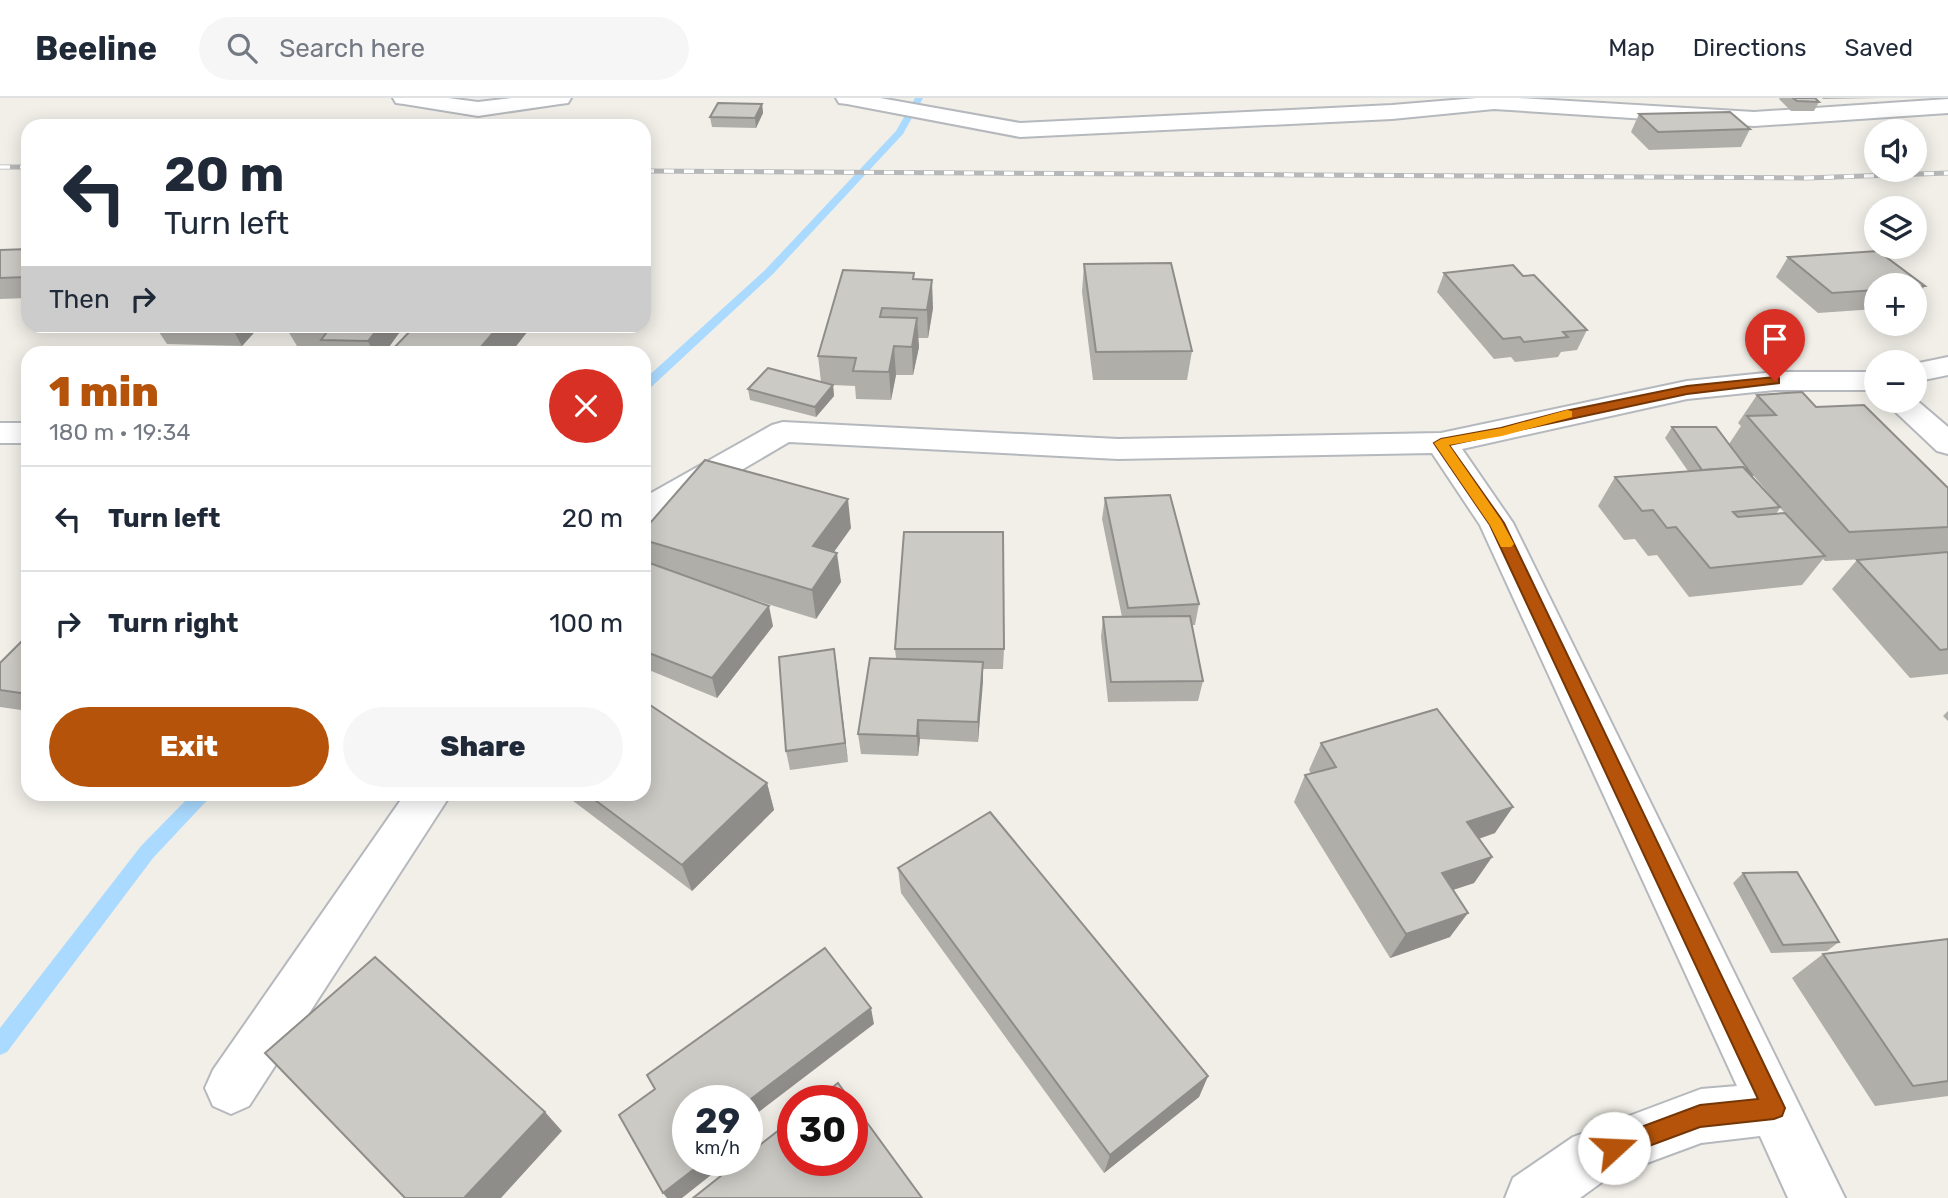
<!DOCTYPE html>
<meta charset="utf-8">
<style>
body{margin:0;font-family:Rubik,sans-serif;background:#f6f6f7;color:#1f2937;height:100vh;display:flex;flex-direction:column;font-size:26px;white-space:nowrap}
*{box-sizing:border-box;margin:0}
p{font-size:23px;color:#747a83}
.icon{flex:none;width:38px;height:38px;fill:none;stroke:currentColor;stroke-width:2;stroke-linecap:round;stroke-linejoin:round}
.map{position:relative;flex:1;overflow:hidden}
.sheet{position:absolute;left:21px;top:248px;width:630px;height:455px;display:flex;flex-direction:column;background:#fff;border-radius:21px;box-shadow:0 4px 18px #0003}
.sheet>*{flex:none}
.banner{position:absolute;left:21px;top:21px;width:630px;height:214px;border-radius:21px;box-shadow:0 4px 18px #0003;background:#fff;color:#1f2937;overflow:hidden}
.fabs{position:absolute;left:1864px;top:21px;display:grid;gap:14px}
.fabs a{display:grid;place-items:center;width:63px;height:63px;border-radius:50%;background:#fff;box-shadow:0 4px 18px #0003;font-size:35px}
.speed{position:absolute;left:672px;top:987px;display:flex;gap:14px;font-size:35px;font-weight:700;text-align:center}
.speed>*{display:grid;place-content:center;width:91px;height:91px;border-radius:50%;background:#fff;box-shadow:0 4px 18px #0003;line-height:1}
.speed small{font-size:18px;font-weight:400}
.speed .limit{border:10px solid #d22;background:#fff;color:#111}
.pin{position:absolute;display:grid;place-items:center;width:60px;height:60px;color:#fff;margin:-72px -30px;border-radius:50% 50% 50% 0;rotate:-45deg;box-shadow:0 0 7px #0007}
.pin .icon{rotate:45deg}
.me{position:absolute;width:77px;margin:-38px;rotate:70deg;stroke-linejoin:round;filter:drop-shadow(0 0 5px #0008)}
.turn{display:flex;align-items:center;gap:24px;height:147px;padding:0 28px;font-size:32px}
.turn .icon{width:91px;height:91px;stroke-width:2.5}
.turn b{display:block;font-size:49px;line-height:60px}
.then{display:flex;align-items:center;height:66px;padding:0 28px;background:#0003;gap:14px;font-size:26px}
.round{display:grid;place-items:center;flex:none;width:74px;height:74px;border-radius:37px;background:#f6f6f7}
.headline{display:flex;align-items:center;justify-content:space-between;height:119px;padding:0 28px}
h1{font-size:42px;font-weight:800;line-height:52px;color:#b45309}
.cta{display:flex;gap:14px;margin-top:auto;padding:14px 28px}
.cta a{flex:1;height:80px;border-radius:42px;background:#b45309;color:#fff;font-size:28px;font-weight:800;line-height:80px;text-align:center}
.cta a+a{background:#f6f6f7;color:#1f2937}
ul{padding:0;list-style:none}
li{display:flex;align-items:center;gap:21px;height:105px;padding:0 28px;border-top:2px solid #e0e1e3}
li div{flex:1}
li b{display:block;font-size:26px}
li em{font-style:normal}
header{display:flex;align-items:center;gap:42px;box-sizing:border-box;height:98px;padding:0 35px;background:#fff;border-bottom:2px solid #e0e1e3}
header strong{font-size:33px}
nav{display:flex;gap:38px;margin-inline-start:auto;font-size:24px}
.search{width:490px;height:63px;background:#f6f6f7;display:flex;align-items:center;gap:18px;box-sizing:border-box;padding:0 24px;border-radius:38px;color:#747a83;font-size:26px}
.map>svg:first-child{display:block}
.lines{fill:none;stroke-linecap:round;stroke-linejoin:round}
.stream{fill:#aadaff;fill-rule:evenodd}
.minor-casing{stroke:#b5b8bc;stroke-width:4}
.minor{fill:#fff;fill-rule:evenodd}
.rail-casing{stroke:#b6b7b8;stroke-width:5}
.rail{stroke:#fff;stroke-width:3.5;stroke-dasharray:10;stroke-linecap:butt}
.wall{fill:#afaea9;fill-rule:evenodd}
.shaded-wall{fill:#8f8d8a}
.building{fill:#cccac5;stroke:#8f8d8a;stroke-width:2}
.route{fill:#b45309;stroke:#753606;stroke-width:2}
.slow{fill:#f59e0b}
</style>
<header>
<strong>Beeline</strong>
<div class="search"><svg class="icon" aria-label="search" viewBox="0 0 24 24"><circle cx="10" cy="10" r="6"/><path d="M15 15l6 6"/></svg>Search here</div>
<nav><a>Map</a><a>Directions</a><a>Saved</a></nav>
</header>
<div class="map">
<svg width="1948" height="1100" viewBox="0 0 1948 1100">
<rect width="100%" height="100%" fill="#f1efe8"/>
<g class="lines">
<!-- stream -->
<g class="stream">
<polygon points="915,0 923,0 903,36 773,176 648,292 644,293 644,282 765,172 896,33"/>
<polygon points="192,696 213,696 153,760 7,954 0,957 0,930 141,748"/>
</g>
<defs>
<g id="minor">
<polygon points="393,0 448,0 478,4 512,0 571,0 568,5 560,6 478,18 404,6 396,5"/>
<polygon points="836,0 880,0 1020,25 1392,7 1477,0 1518,0 1754,14 1948,1 1948,15 1754,28 1494,11 1392,21 1020,39 847,6 839,5"/>
<polygon points="1948,259 1948,277 1914,284 1914,266"/>
<polygon points="1775,274 1876,274 1876,292 1775,292 1687,301 1462,351 1513,425 1845,1100 1788,1100 1760,1038 1701,1045 1609,1079 1580,1100 1505,1100 1513,1080 1573,1039 1701,991 1737,988 1480,427 1432,355 1118,361 789,344 656,422 644,426 644,399 772,327 783,324 1118,341 1441,335 1687,283"/>
<polygon points="1914,300 1948,329 1948,356 1937,353 1884,303 1914,303"/>
<rect x="0" y="325" width="28" height="20"/>
<polygon points="405,696 451,696 249,1008 231,1016 213,1008 205,990 213,972"/>
</g>
</defs>
<!-- minor casing -->
<use href="#minor" class="minor-casing"/>
<!-- minor -->
<use href="#minor" class="minor"/>
<defs>
<g id="rail">
<polyline points="0,69 28,69"/>
<polyline points="644,73 1807,80 1948,75"/>
</g>
</defs>
<!-- rail casing -->
<use href="#rail" class="rail-casing"/>
<!-- rail -->
<use href="#rail" class="rail"/>
</g>
<!-- wall -->
<g class="wall">
<polygon points="1780,0 1815,0 1819,4 1814,13 1791,13 1779,1"/>
<polygon points="1822,0 1880,0 1823,1"/>
<polygon points="762,6 763,15 756,30 712,29 710,19"/>
<polygon points="1639,16 1750,31 1741,49 1649,52 1631,34"/>
<polygon points="28,151 28,200 0,201 0,152"/>
<polygon points="1788,159 1925,188 1914,202 1914,187 1876,187 1876,211 1818,215 1776,179"/>
<polygon points="1084,166 1192,253 1187,282 1093,282 1082,194"/>
<polygon points="1444,175 1523,178 1587,232 1577,252 1561,254 1558,259 1515,264 1511,259 1494,261 1437,194"/>
<polygon points="914,181 933,210 928,240 918,240 919,249 913,277 896,277 891,302 856,301 855,288 833,287 834,298 816,319 750,302 748,291 821,284 818,258"/>
<polygon points="155,228 260,228 242,248 167,246"/>
<polygon points="293,228 404,228 384,256 328,256 328,254 300,253 288,233"/>
<path d="M1757,297L1816,309L1948,390V576L1910,580L1832,491L1857,462L1886,460L1825,463L1823,461L1802,487L1689,499L1657,457L1648,458L1635,441L1624,442L1598,408L1615,379L1688,373L1665,340L1672,329L1729,346L1741,328L1738,325ZM1742,364L1776,404L1752,379ZM1780,410L1785,415L1776,416Z"/>
<polygon points="1105,400 1199,506 1195,527 1192,527 1203,583 1198,603 1108,604 1101,539 1103,519 1122,519 1102,421"/>
<polygon points="851,430 834,454 841,484 816,521 739,497 773,528 717,600 644,570 644,432"/>
<polygon points="28,537 28,613 0,609 0,565"/>
<polygon points="895,551 1004,551 1003,571 983,571 978,644 920,641 918,658 861,656 858,636 896,560"/>
<polygon points="837,572 848,664 790,672 786,653"/>
<polygon points="1948,613 1948,623 1943,618"/>
<polygon points="1321,645 1495,735 1479,741 1492,759 1474,785 1453,792 1450,839 1390,860 1294,704 1305,677 1311,676 1309,672"/>
<polygon points="767,685 774,712 692,793 564,696 644,696"/>
<polygon points="898,770 1208,978 1199,999 1104,1075 901,795"/>
<polygon points="1743,775 1839,844 1827,853 1771,855 1733,785"/>
<polygon points="1948,841 1948,998 1875,1008 1792,880 1823,856"/>
</g>
<!-- shaded-wall -->
<g class="shaded-wall">
<polygon points="762,6 763,15 756,30 755,20"/>
<polygon points="932,182 933,210 928,240 927,212"/>
<polygon points="917,220 919,249 913,277 912,249"/>
<polygon points="231,228 260,228 242,248"/>
<polygon points="380,228 404,228 384,256 374,256 368,243"/>
<polygon points="499,228 532,228 510,256 475,256"/>
<polygon points="894,248 896,277 891,302 889,274"/>
<polygon points="833,287 834,298 816,319 815,309"/>
<polygon points="848,401 851,430 817,477 813,448"/>
<polygon points="837,455 841,484 816,521 812,492"/>
<polygon points="769,508 773,528 717,600 712,580"/>
<polygon points="834,551 837,572 848,664 845,645"/>
<polygon points="983,564 983,584 978,644 978,624"/>
<polygon points="918,622 920,641 918,658 917,638"/>
<polygon points="767,685 774,712 692,793 682,767"/>
<polygon points="1513,709 1495,735 1450,750 1467,724"/>
<polygon points="1492,759 1474,785 1425,801 1442,775"/>
<polygon points="1468,815 1450,839 1390,860 1406,836"/>
<polygon points="871,910 874,926 747,1023 747,1004"/>
<polygon points="1208,978 1199,999 1104,1075 1110,1057"/>
<polygon points="545,1014 562,1033 501,1100 464,1100"/>
<polygon points="706,1062 730,1062 682,1100 667,1100 663,1095"/>
</g>
<!-- building -->
<g class="building">
<polygon points="1793,0 1815,0 1819,4 1797,3"/>
<polygon points="718,5 762,6 755,20 710,19"/>
<polygon points="1730,14 1750,31 1658,34 1639,16"/>
<polygon points="28,151 28,178 26,179 0,180 0,152"/>
<polygon points="1878,153 1925,188 1914,189 1914,187 1876,187 1876,192 1832,195 1788,159"/>
<polygon points="1171,165 1192,253 1096,254 1084,166"/>
<polygon points="1513,167 1523,178 1534,177 1587,232 1563,234 1568,239 1524,244 1520,239 1503,241 1444,175"/>
<polygon points="843,172 914,175 913,181 932,182 927,212 882,210 880,219 917,220 912,249 894,248 889,274 853,273 856,260 818,258"/>
<polygon points="293,228 380,228 368,243 321,242 327,234 288,233"/>
<polygon points="415,228 499,228 475,256 388,256"/>
<polygon points="768,270 833,287 815,309 748,291"/>
<polygon points="1802,294 1816,309 1864,307 1948,390 1948,429 1849,434 1747,318 1776,317 1757,297"/>
<polygon points="1672,329 1716,329 1753,378 1743,369 1702,372"/>
<polygon points="705,362 848,401 813,448 837,455 812,492 644,442 644,432"/>
<polygon points="1743,369 1780,409 1733,414 1738,419 1785,415 1825,458 1710,470 1676,429 1667,430 1653,412 1642,413 1615,379"/>
<polygon points="1170,397 1199,506 1128,510 1105,400"/>
<polygon points="904,434 1003,434 1004,551 895,551"/>
<polygon points="1948,454 1948,551 1940,552 1857,462"/>
<polygon points="644,463 769,508 712,580 644,553"/>
<polygon points="1190,518 1203,583 1111,584 1103,519"/>
<polygon points="28,537 28,596 0,592 0,565"/>
<polygon points="834,551 845,645 786,653 779,559"/>
<polygon points="870,560 983,564 978,624 918,622 917,638 858,636"/>
<polygon points="644,603 767,685 682,767 587,696 644,696"/>
<polygon points="1437,611 1513,709 1467,724 1492,759 1442,775 1468,815 1406,836 1305,677 1336,669 1321,645"/>
<polygon points="990,714 1208,978 1110,1057 898,770"/>
<polygon points="1797,774 1839,844 1783,847 1743,775"/>
<polygon points="1948,841 1948,983 1913,988 1823,856"/>
<polygon points="825,850 871,910 747,1004 747,1003 688,1003 688,1062 706,1062 663,1095 619,1017 655,991 647,977"/>
<polygon points="375,859 545,1014 464,1100 405,1100 265,955"/>
<polygon points="838,985 851,1003 815,1003"/>
<polygon points="852,1004 922,1100 693,1100 741,1062 747,1062 747,1057 793,1021 793,1062 852,1062"/>
</g>
<!-- route -->
<polygon class="route" points="1775,279 1779,280 1779,285 1687,296 1449,347 1504,425 1785,1010 1782,1018 1774,1021 1700,1029 1614,1061 1606,1058 1602,1050 1606,1042 1700,1007 1758,1001 1490,427 1434,345 1441,341 1501,330 1565,313 1687,288"/>
<!-- slow -->
<polygon class="slow" points="1567,312 1572,313 1572,319 1502,338 1449,347 1501,422 1514,446 1511,449 1501,449 1490,427 1434,345 1441,341 1502,330"/>
</svg>
<div class="fabs">
<a><svg class="icon" aria-label="sound" viewBox="0 0 24 24"><path d="M4 9h4l5-4v14l-5-4H4zM17 9q2 3 0 6"/></svg></a>
<a><svg class="icon" aria-label="layers" viewBox="0 0 24 24"><path d="M12 4l9 5-9 5-9-5zM3 14l9 5 9-5"/></svg></a>
<a>+</a>
<a>−</a>
</div>
<div class="speed"><div>29<small>km/h</small></div><div class="limit">30</div></div>
<div class="pin" style="left:1775px;top:283px;background:#d93025"><svg class="icon" aria-label="arrive" viewBox="0 0 24 24"><path d="M6 21V4h12l-3 4 3 4H6"/></svg></div>
<svg class="me" style="left:1614px;top:1050px" viewBox="-20 -20 40 40"><circle r="19" fill="#fff"/><path d="M0-13L10 11 0 6-10 11z" fill="#b45309"/></svg>
<div class="banner">
<div class="turn"><svg class="icon" aria-label="left" viewBox="0 0 24 24"><path d="M17 20v-9H6M10 6l-5 5 5 5"/></svg><div><b>20 m</b>Turn left</div></div>
<div class="then">Then<svg class="icon" aria-label="right" viewBox="0 0 24 24"><path d="M7 20v-9h11M14 6l5 5-5 5"/></svg></div>
</div>
<section class="sheet">
<div class="headline"><div><h1>1 min</h1><p>180 m · 19:34</p></div><a class="round" style="background:#d93025;color:#fff"><svg class="icon" aria-label="close" viewBox="0 0 24 24"><path d="M6 6l12 12M18 6L6 18"/></svg></a></div>
<ul>
<li><svg class="icon" aria-label="left" viewBox="0 0 24 24"><path d="M17 20v-9H6M10 6l-5 5 5 5"/></svg><div><b>Turn left</b></div><em>20 m</em></li>
<li><svg class="icon" aria-label="right" viewBox="0 0 24 24"><path d="M7 20v-9h11M14 6l5 5-5 5"/></svg><div><b>Turn right</b></div><em>100 m</em></li>
</ul>
<div class="cta"><a>Exit</a><a>Share</a></div>
</section>
</div>
